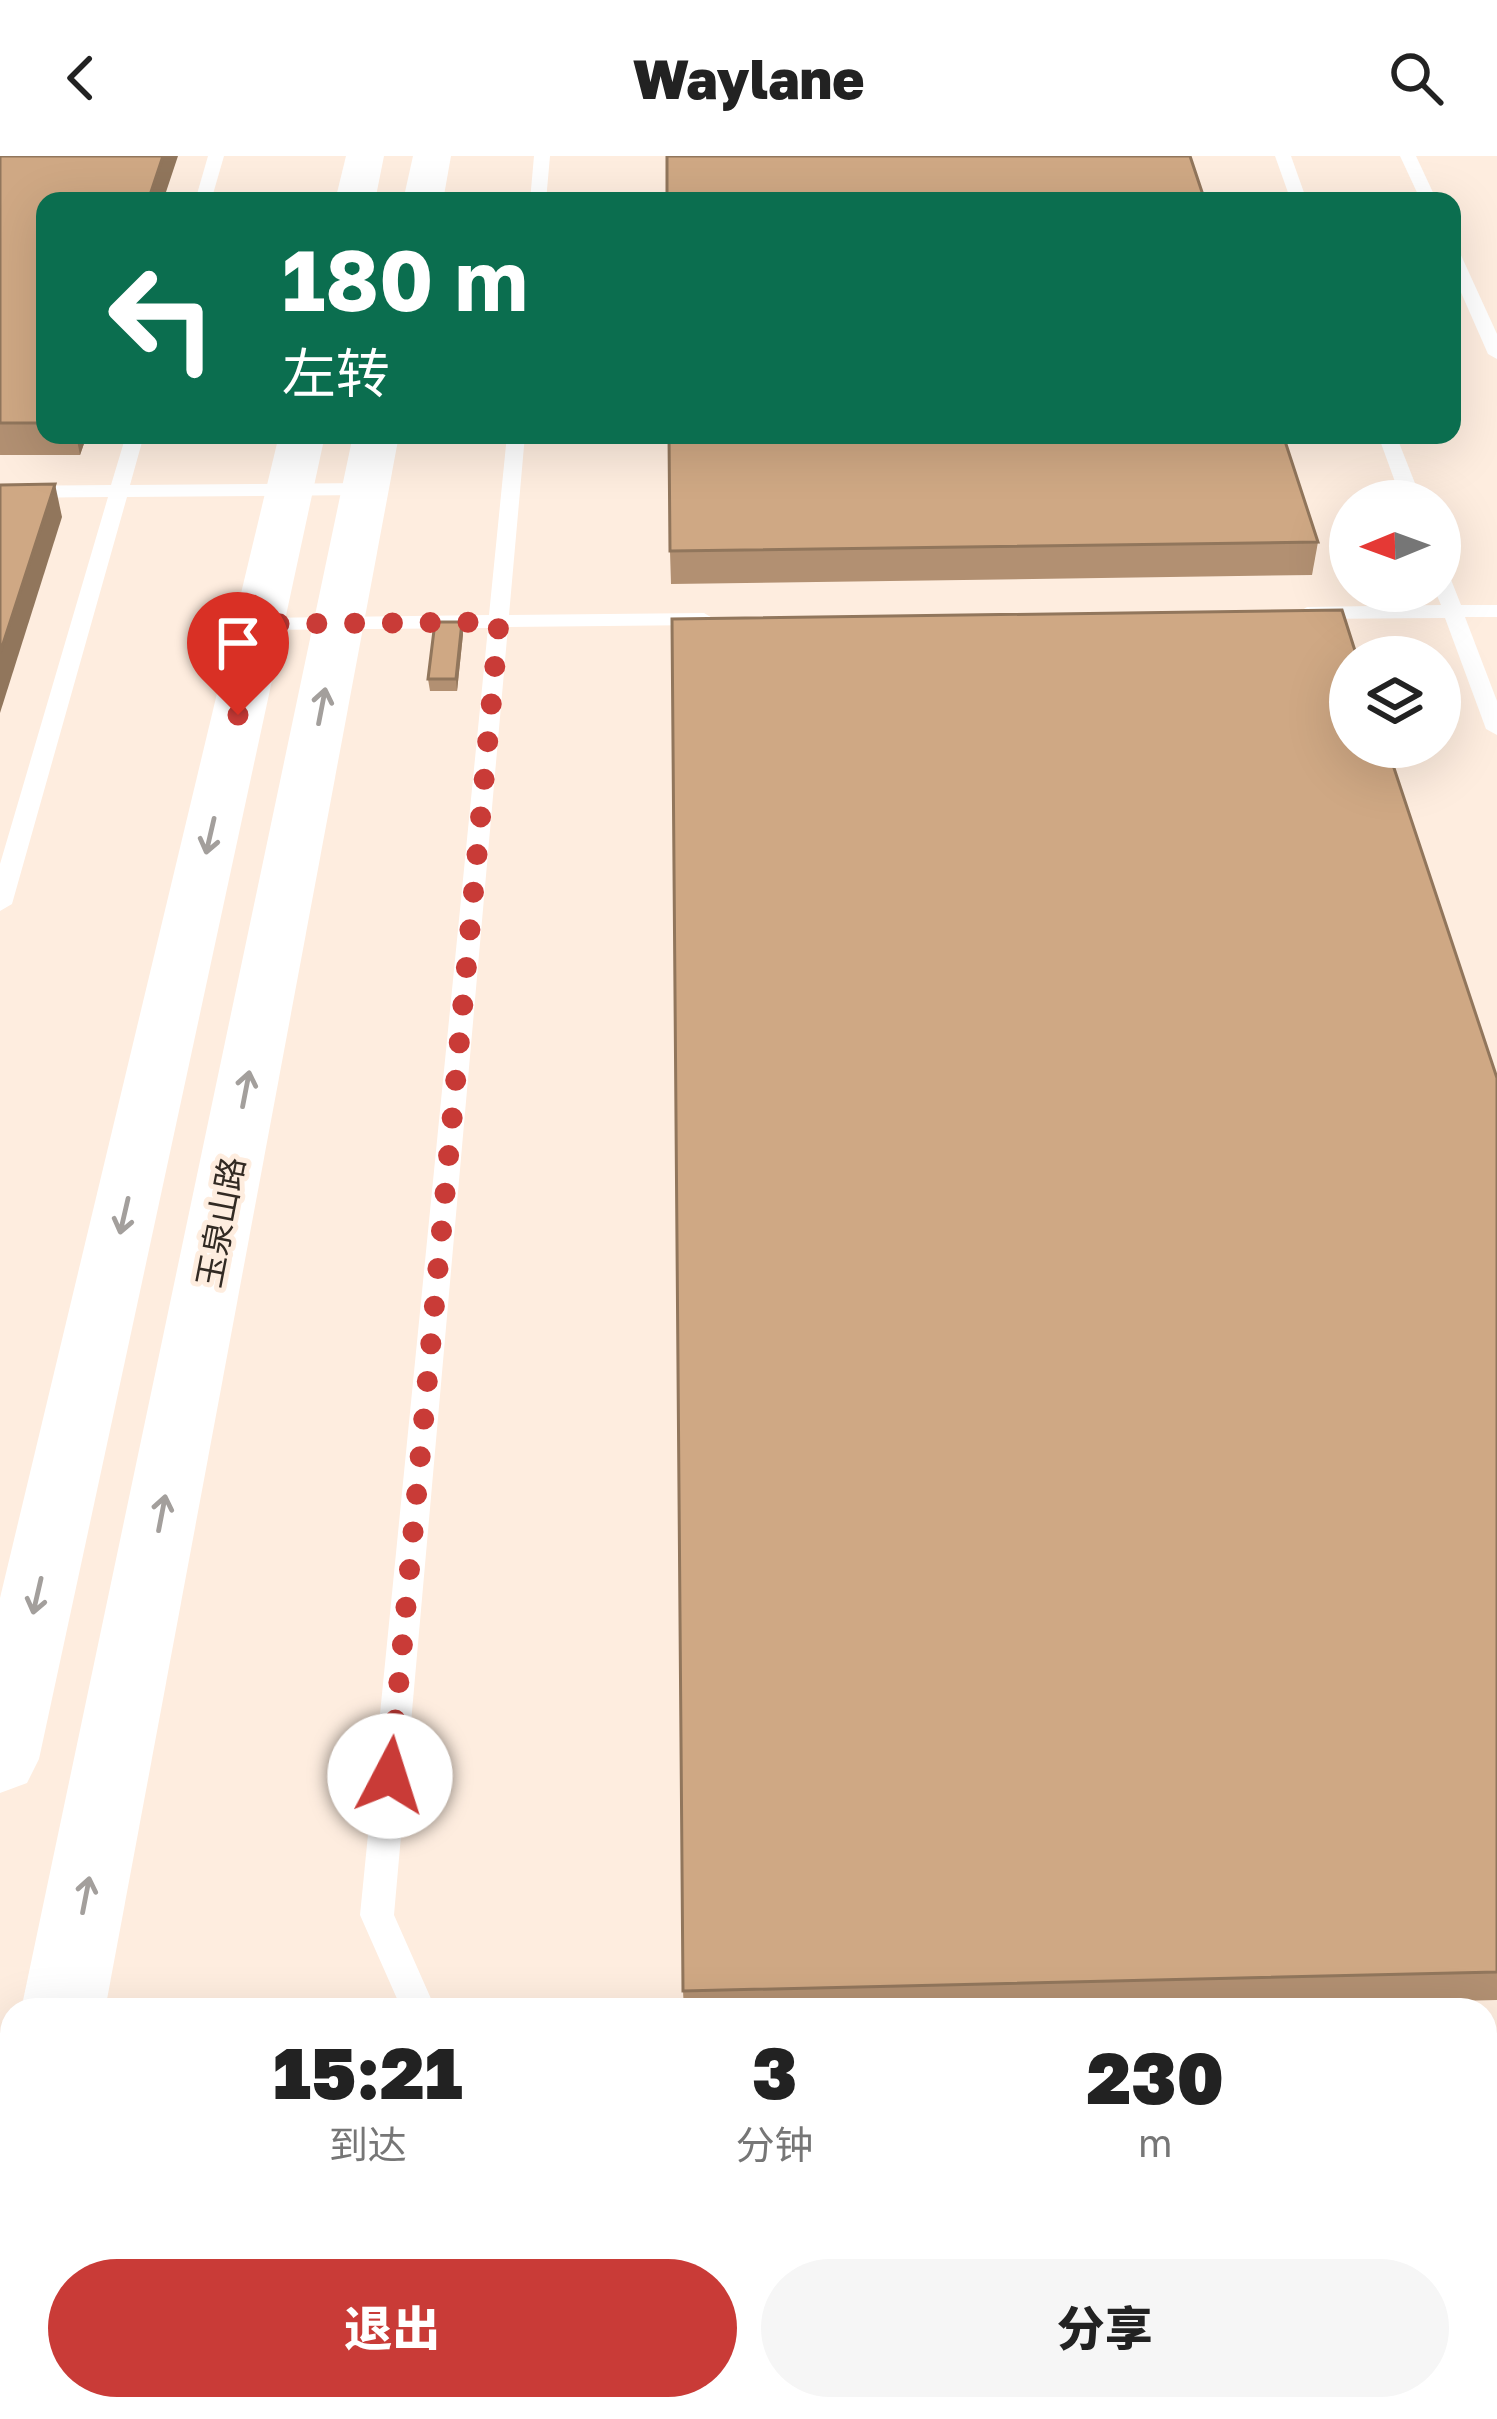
<!DOCTYPE html>
<html lang="zh">
<meta charset="utf-8">
<style>
body{margin:0;font-family:"Golos Text","Noto Sans SC",sans-serif;background:#f6f6f6;color:#222;height:100vh;display:flex;flex-direction:column;font-size:45px;white-space:nowrap}
*{box-sizing:border-box;margin:0}
p{font-size:39px;color:#767676}
.icon{flex:none;width:66px;height:66px;fill:none;stroke:currentColor;stroke-width:2;stroke-linecap:round;stroke-linejoin:round}
.map{position:relative;flex:1;overflow:hidden}
.drawer{position:absolute;left:0px;top:1842px;width:1497px;height:423px;display:flex;flex-direction:column;background:#fff;border-radius:36px 36px 0 0;box-shadow:0 12px 48px #0002}
.drawer>*{flex:none}
.top-card{position:absolute;left:36px;top:36px;width:1425px;height:252px;border-radius:24px;box-shadow:0 12px 48px #0002;background:#0b6e4f;color:#fff;overflow:hidden}
.needle{width:78px;rotate:269deg}
.controls{position:absolute;left:1329px;top:324px;display:grid;gap:24px}
.controls a{display:grid;place-items:center;width:132px;height:132px;border-radius:50%;background:#fff;box-shadow:0 12px 48px #0002;font-size:60px}
.pin{position:absolute;display:grid;place-items:center;width:102px;height:102px;color:#fff;margin:-123px -51px;border-radius:50% 50% 50% 0;rotate:-45deg;box-shadow:0 0 12px #0007}
.pin .icon{rotate:45deg}
.me{position:absolute;width:132px;margin:-66px;rotate:5deg;stroke-linejoin:round;filter:drop-shadow(0 0 9px #0008)}
.turn{display:flex;align-items:center;gap:42px;height:252px;padding:0 48px;font-size:54px}
.turn .icon{width:156px;height:156px;stroke-width:2.5}
.turn b{display:block;font-size:84px;line-height:102px}
.eta{display:flex;justify-content:space-evenly;align-items:center;height:204px;text-align:center}
.eta b{font-size:72px;font-weight:800;line-height:84px}
.action{display:flex;gap:24px;margin-top:auto;padding:24px 48px}
.action a{flex:1;height:138px;border-radius:72px;background:#c93b37;color:#fff;font-size:48px;font-weight:800;line-height:138px;text-align:center}
.action a+a{background:#f6f6f6;color:#222}
header{display:flex;justify-content:space-between;align-items:center;height:156px;padding:0 48px;background:#fff;font-size:54px;font-weight:800}
.map>svg:first-child{display:block}
.lines{fill:none;stroke-linecap:round;stroke-linejoin:round}
.lane{fill:#fff;fill-rule:evenodd}
.secondary{fill:#fff;fill-rule:evenodd}
.wall{fill:#b29072}
.shaded-wall{fill:#91765c}
.building{fill:#cfa884;stroke:#91765c;stroke-width:3}
.oneway{stroke:#a39f9c}
.route{stroke:#c93b37;stroke-width:21;stroke-dasharray:0 37.8}
.labels{text-anchor:middle;dominant-baseline:central;stroke-width:10;stroke-linejoin:round;paint-order:stroke}
.street-label{font-size:33px;fill:#322a23;stroke:#feeddf}
</style>
<header><svg class="icon" aria-label="back" viewBox="0 0 24 24"><path d="M15 5l-7 7 7 7"/></svg>Waylane<svg class="icon" aria-label="search" viewBox="0 0 24 24"><circle cx="10" cy="10" r="6"/><path d="M15 15l6 6"/></svg></header>
<div class="map">
<svg width="1497" height="2263" viewBox="0 0 1497 2263">
<rect width="100%" height="100%" fill="#feeddf"/>
<g class="lines">
<!-- lane -->
<g class="lane">
<polygon points="208,0 224,0 211,45 195,45"/>
<polygon points="534,0 550,0 546,45 530,45"/>
<polygon points="1275,0 1291,0 1307,45 1291,45"/>
<polygon points="1400,0 1416,0 1437,45 1421,45"/>
<polygon points="1452,92 1460,97 1497,178 1497,203 1488,198 1452,116"/>
<polygon points="126,279 144,279 130,329 366,327 376,333 366,339 127,341 12,748 0,755 0,708 108,341 0,342 0,330 111,329"/>
<polygon points="507,279 525,279 509,459 704,457 714,463 704,469 508,471 394,1759 436,1854 402,1854 360,1759 488,472 259,474 249,468 259,462 489,459"/>
<polygon points="1378,279 1396,279 1422,345 1402,345"/>
<polygon points="1440,415 1450,421 1461,449 1497,449 1497,461 1465,461 1497,545 1497,579 1486,573 1445,462 1307,463 1297,457 1307,451 1441,449 1435,435 1440,435"/>
<rect x="1485" y="1931" width="12" height="34"/>
</g>
<!-- secondary -->
<g class="secondary">
<polygon points="346,0 384,0 375,45 335,45"/>
<polygon points="413,0 451,0 443,45 403,45"/>
<polygon points="279,279 325,279 39,1603 27,1627 0,1637 0,1442"/>
<polygon points="353,279 399,279 105,1854 21,1854"/>
<polygon points="12,2068 12,2215 0,2220 0,2073"/>
</g>
</g>
<!-- wall -->
<g class="wall">
<polygon points="0,0 45,45 45,279 87,279 80,299 0,299"/>
<polygon points="1318,386 1312,419 671,428 670,395"/>
<polygon points="462,466 463,478 457,535 430,535 428,523"/>
<polygon points="1497,922 1497,1844 1082,1854 684,1854 683,1835"/>
<polygon points="1497,2156 1497,2218 1488,2171"/>
</g>
<!-- shaded-wall -->
<g class="shaded-wall">
<polygon points="163,0 178,0 163,45 148,45"/>
<polygon points="76,279 87,279 80,299"/>
<polygon points="55,328 62,361 0,557 0,497"/>
<polygon points="462,466 463,478 457,535 456,523"/>
</g>
<!-- building -->
<g class="building">
<polygon points="0,0 163,0 148,45 45,45 45,267 0,267"/>
<polygon points="667,0 1190,0 1205,45 667,45"/>
<polygon points="669,279 1283,279 1318,386 670,395"/>
<polygon points="55,328 0,497 0,329"/>
<polygon points="1342,454 1357,501 1350,501 1350,591 1387,591 1497,922 1497,1816 683,1835 672,463"/>
<polygon points="435,466 462,466 456,523 428,523"/>
<polygon points="689,2253 1425,2253 1426,2263 689,2263"/>
</g>
<!-- one-way arrows -->
<defs><path id="oneway-shaft" d="M-6 0H5M1.5-3L5.5 0L1.5 3" fill="none" stroke-width="1.6" stroke-linecap="round" stroke-linejoin="round" transform="scale(3)"/></defs>
<g class="oneway">
<use href="#oneway-shaft" transform="translate(322 550) rotate(-79)"/>
<use href="#oneway-shaft" transform="translate(210 680) rotate(103)"/>
<use href="#oneway-shaft" transform="translate(246 933) rotate(-79)"/>
<use href="#oneway-shaft" transform="translate(124 1060) rotate(103)"/>
<use href="#oneway-shaft" transform="translate(162 1357) rotate(-79)"/>
<use href="#oneway-shaft" transform="translate(37 1440) rotate(103)"/>
<use href="#oneway-shaft" transform="translate(86 1739) rotate(-79)"/>
</g>
<g class="lines">
<!-- route -->
<polyline class="route" points="238,559 259,468 499,466 390,1620"/>
</g>
<g class="labels">
<!-- street labels -->
<g class="street-label">
<text transform="translate(220 1066) rotate(-79)">玉泉山路</text>
</g>
</g>
</svg>
<div class="controls">
<a><svg class="needle" viewBox="-14 -14 28 28"><path d="M0-13l5 13h-10z" fill="#e53935"/><path d="M0 13l5-13h-10z" fill="#767676"/></svg></a>
<a><svg class="icon" aria-label="layers" viewBox="0 0 24 24"><path d="M12 4l9 5-9 5-9-5zM3 14l9 5 9-5"/></svg></a>
</div>
<div class="pin" style="left:238px;top:559px;background:#d93025"><svg class="icon" aria-label="arrive" viewBox="0 0 24 24"><path d="M6 21V4h12l-3 4 3 4H6"/></svg></div>
<svg class="me" style="left:390px;top:1620px" viewBox="-20 -20 40 40"><circle r="19" fill="#fff"/><path d="M0-13L10 11 0 6-10 11z" fill="#c93b37"/></svg>
<div class="top-card">
<div class="turn"><svg class="icon" aria-label="left" viewBox="0 0 24 24"><path d="M17 20v-9H6M10 6l-5 5 5 5"/></svg><div><b>180 m</b>左转</div></div>
</div>
<section class="drawer">
<div class="eta">
<div><b>15:21</b><p>到达</p></div>
<div><b>3</b><p>分钟</p></div>
<div><b>230</b><p>m</p></div>
</div>
<div class="action"><a>退出</a><a>分享</a></div>
</section>
</div>
